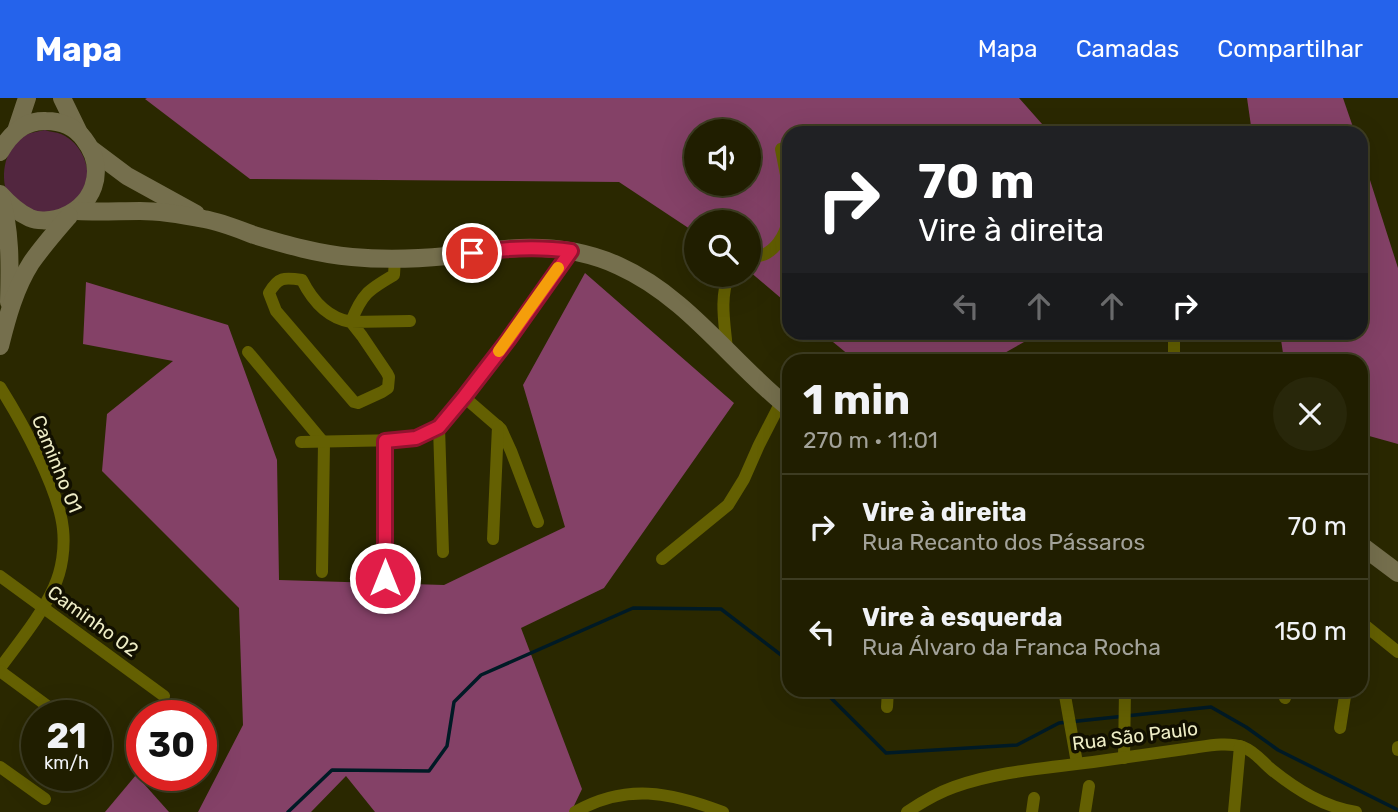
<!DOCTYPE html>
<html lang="pt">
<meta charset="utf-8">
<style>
body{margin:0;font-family:Rubik,sans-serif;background:#28270a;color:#f1f3f6;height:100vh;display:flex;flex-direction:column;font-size:26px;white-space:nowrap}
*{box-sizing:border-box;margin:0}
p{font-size:23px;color:#a2a299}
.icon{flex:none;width:38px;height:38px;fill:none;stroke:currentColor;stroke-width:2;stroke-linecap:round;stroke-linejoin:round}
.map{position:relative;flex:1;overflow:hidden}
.sheet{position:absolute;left:782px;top:256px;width:586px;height:343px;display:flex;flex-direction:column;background:#201e00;border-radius:21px;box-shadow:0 7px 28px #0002,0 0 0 2px #3d3c22}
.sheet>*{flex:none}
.hud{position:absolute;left:782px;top:28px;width:586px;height:214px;border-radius:21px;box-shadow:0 7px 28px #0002,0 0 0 2px #3d3c22;background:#202124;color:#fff;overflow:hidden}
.fabs{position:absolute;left:684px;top:21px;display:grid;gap:14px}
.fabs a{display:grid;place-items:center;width:77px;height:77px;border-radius:50%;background:#201e00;box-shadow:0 7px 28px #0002,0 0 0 2px #3d3c22;font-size:35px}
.speed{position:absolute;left:21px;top:602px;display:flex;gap:14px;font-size:35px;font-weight:700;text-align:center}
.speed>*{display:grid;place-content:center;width:91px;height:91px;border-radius:50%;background:#201e00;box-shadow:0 7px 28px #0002,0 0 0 2px #3d3c22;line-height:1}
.speed small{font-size:18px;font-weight:400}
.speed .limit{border:10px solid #d22;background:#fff;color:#111}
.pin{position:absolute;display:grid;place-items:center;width:60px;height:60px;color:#fff;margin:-30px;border:4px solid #fff;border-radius:50%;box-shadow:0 2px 7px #0007}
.me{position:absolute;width:77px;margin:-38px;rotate:0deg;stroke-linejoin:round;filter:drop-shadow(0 0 5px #0008)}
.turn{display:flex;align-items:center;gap:24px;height:147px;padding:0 21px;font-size:32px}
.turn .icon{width:91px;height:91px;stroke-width:2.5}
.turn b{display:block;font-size:49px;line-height:60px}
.lanes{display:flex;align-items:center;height:66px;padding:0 21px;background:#0003;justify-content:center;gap:35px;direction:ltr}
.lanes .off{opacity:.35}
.round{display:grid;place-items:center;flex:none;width:74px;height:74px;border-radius:37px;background:#28270a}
.summary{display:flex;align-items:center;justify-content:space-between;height:119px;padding:0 21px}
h1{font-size:42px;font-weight:700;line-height:52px}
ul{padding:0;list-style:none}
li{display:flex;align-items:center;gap:21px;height:105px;padding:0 21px;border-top:2px solid #3d3c22}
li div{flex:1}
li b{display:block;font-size:26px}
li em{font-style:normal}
header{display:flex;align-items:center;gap:42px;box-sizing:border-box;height:98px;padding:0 35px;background:#2563eb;color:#fff}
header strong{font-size:33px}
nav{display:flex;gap:38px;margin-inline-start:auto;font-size:24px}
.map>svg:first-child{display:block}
.green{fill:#52263f}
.forest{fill:#844167;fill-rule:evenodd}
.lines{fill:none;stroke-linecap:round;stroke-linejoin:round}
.stream{stroke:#001a25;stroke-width:3.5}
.street{stroke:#646002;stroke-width:12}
.secondary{stroke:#756f4d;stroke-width:18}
.route-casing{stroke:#92132f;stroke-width:18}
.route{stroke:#e11d48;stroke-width:12}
.slow{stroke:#f59e0b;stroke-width:12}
.labels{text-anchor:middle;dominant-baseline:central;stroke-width:7;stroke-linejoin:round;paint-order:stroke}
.street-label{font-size:19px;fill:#eeedc6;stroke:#121000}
</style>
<header>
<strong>Mapa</strong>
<nav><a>Mapa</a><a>Camadas</a><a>Compartilhar</a></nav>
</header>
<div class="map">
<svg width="1398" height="714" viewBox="0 0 1398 714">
<rect width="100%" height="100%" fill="#2a2800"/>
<!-- green -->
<path class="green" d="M45,32C50,34 56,34 61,36C81,44 94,72 84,92C80,100 68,109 61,115H29C22,109 10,101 6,92C0,71 8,44 28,36C33,34 40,33 45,32Z"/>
<!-- forest -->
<g class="forest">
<path d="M147,0H1019L1050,35H789V207L749,173V124H696V135L619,84L250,81L145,1ZM696,33H749V86H696Z"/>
<polygon points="1247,0 1343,0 1355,35 1252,35"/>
<polygon points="1362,57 1398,170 1398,346 1362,336 1362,262 1284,262 1280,235 1362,234"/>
<polygon points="585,175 734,305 604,490 521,530 582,691 571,714 375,714 346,678 311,714 198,714 243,627 239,510 102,373 107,316 173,263 83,246 86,184 228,227 277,362 279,482 444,487 565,429 523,287"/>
<polygon points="822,235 1040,235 992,262 855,262"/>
<polygon points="136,677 169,714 105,714"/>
</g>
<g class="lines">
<!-- stream -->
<g class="stream">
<polyline points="823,592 886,655 1017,647 1059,625 1211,609 1246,629 1278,652 1398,712"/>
<polyline points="288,714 332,672 429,673 447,648 454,604 481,577 633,510 721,511 789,563"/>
</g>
<!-- street -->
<g class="street">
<polyline points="781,51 789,92"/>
<path d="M395,160L394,177C368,192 362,196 351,224L362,238L387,275L389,279L388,290L382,294L358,305L354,304L276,213L269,195C278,179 284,179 302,182C312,202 327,220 351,224L410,223"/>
<path d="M749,161C754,159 762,158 767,155C779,148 787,132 789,119"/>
<polyline points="1174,234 1174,262"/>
<path d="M727,252C725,227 719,200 729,177"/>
<polyline points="248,254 324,345 322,474"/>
<path d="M0,289C22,324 59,391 63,431C65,450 62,472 54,489C41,518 19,544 0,570"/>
<polyline points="464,299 501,331 511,353 538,424"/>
<polyline points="439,329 443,454"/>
<polyline points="301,344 400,342 416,339 439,329 464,299 508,241 571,153"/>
<polyline points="493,441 498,328"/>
<polyline points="662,461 728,407 744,381 759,347 781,304"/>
<polyline points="0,478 164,598"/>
<polyline points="385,480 385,343"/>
<polyline points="1362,525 1398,554"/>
<polyline points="0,573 61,618"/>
<polyline points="1064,592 1077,665"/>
<polyline points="1285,600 1287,592"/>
<polyline points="887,609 888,592"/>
<polyline points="1340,630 1346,592"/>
<polyline points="1398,652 1398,649"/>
<polyline points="1124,660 1125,592"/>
<polyline points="0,669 45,701"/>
<path d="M575,714C626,685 670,694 723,714"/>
<path d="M907,714C922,704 937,695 954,689C1001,672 1052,670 1100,663C1129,659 1157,655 1185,651C1203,649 1225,643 1243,649C1256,654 1262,664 1272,672C1297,692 1324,709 1356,714"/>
<polyline points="1032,714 1034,700"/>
<polyline points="1085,714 1089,688"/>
<polyline points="1234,714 1240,648"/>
</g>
<!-- secondary -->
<g class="secondary">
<polyline points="62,0 79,35"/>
<polyline points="16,33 27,0"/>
<polyline points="91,51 127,78 196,116"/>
<path d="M0,54C10,36 24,22 46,23C61,23 75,29 84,41C108,72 94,111 56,121C48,123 37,123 30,120C17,114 9,106 0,96"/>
<path d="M0,97C11,131 10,169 9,204"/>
<path d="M77,113C98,114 119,113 140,113C160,113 184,117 204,121C221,124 238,131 254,137C287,147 318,156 352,159C383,162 416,161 447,158C463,157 479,153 495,152C537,147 580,150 619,168C688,199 732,265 789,310"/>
<path d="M0,248C7,220 15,190 31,165C42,149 56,133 69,118"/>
<polyline points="1362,448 1398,475"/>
</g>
</g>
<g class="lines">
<defs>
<path id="route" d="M385,480V343L416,340L439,329L464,299L508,242L571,153C538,148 506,150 472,155"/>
</defs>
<!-- route casing -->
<use href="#route" class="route-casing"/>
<!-- route -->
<use href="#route" class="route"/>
<!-- slow -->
<polyline class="slow" points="499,253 558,170"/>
</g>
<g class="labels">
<!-- street labels -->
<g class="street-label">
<text transform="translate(57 366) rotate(68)">Caminho 01</text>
<text transform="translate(93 523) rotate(36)">Caminho 02</text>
<text transform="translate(1135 638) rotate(-7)">Rua São Paulo</text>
</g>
</g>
</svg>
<div class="fabs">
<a><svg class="icon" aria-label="sound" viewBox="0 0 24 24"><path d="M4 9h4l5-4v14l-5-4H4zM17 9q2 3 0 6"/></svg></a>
<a><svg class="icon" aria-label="search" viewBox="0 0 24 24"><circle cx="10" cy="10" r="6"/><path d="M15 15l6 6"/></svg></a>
</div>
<div class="speed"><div>21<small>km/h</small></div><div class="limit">30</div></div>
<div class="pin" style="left:472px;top:155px;background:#d93025"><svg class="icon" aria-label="arrive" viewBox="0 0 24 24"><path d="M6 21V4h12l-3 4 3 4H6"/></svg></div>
<svg class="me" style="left:385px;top:480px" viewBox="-20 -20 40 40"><circle r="17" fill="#e11d48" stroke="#fff" stroke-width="3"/><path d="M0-11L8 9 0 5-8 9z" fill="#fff"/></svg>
<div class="hud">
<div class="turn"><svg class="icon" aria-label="right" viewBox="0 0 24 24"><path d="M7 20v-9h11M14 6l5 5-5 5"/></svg><div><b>70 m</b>Vire à direita</div></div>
<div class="lanes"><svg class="icon off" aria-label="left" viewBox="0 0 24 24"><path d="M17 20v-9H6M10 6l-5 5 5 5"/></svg><svg class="icon off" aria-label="ahead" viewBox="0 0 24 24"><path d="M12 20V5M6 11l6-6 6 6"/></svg><svg class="icon off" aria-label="ahead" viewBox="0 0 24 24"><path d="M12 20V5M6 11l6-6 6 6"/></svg><svg class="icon" aria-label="right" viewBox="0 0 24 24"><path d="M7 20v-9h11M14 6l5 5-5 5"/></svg></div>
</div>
<section class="sheet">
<div class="summary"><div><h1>1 min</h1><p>270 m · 11:01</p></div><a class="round"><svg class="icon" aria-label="close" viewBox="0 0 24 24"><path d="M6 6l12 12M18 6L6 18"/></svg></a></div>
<ul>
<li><svg class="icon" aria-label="right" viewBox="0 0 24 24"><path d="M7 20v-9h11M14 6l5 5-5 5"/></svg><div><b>Vire à direita</b><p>Rua Recanto dos Pássaros</p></div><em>70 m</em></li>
<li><svg class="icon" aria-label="left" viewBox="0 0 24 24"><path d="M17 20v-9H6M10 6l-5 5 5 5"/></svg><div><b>Vire à esquerda</b><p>Rua Álvaro da Franca Rocha</p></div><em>150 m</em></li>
</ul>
</section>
</div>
